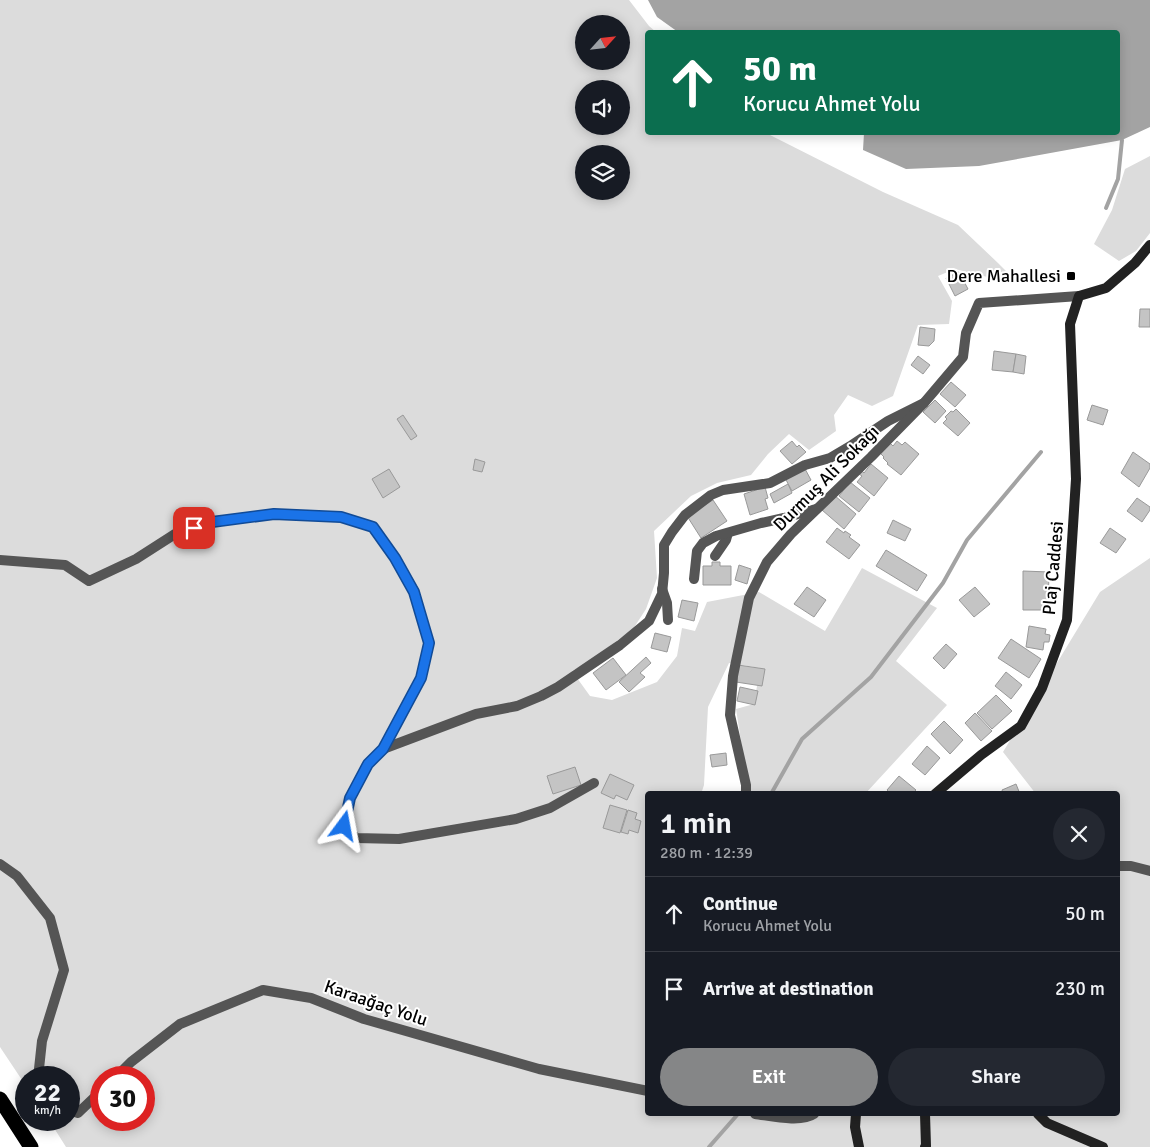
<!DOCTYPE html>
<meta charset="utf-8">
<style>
body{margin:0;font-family:Signika,sans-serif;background:#242831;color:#f1f3f6;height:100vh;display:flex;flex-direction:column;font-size:19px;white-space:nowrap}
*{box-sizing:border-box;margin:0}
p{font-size:16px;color:#9ea1a6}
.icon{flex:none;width:28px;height:28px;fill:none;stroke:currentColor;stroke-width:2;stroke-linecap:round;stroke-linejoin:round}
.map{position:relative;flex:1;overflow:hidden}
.side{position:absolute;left:645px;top:791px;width:475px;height:325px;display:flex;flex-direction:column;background:#171b24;border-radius:5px;box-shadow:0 2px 12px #0003}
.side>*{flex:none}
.top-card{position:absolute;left:645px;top:30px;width:475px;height:105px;border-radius:5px;box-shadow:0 2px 12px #0003;background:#0b6e4f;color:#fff;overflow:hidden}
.needle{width:32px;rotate:63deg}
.controls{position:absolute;left:575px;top:15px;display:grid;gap:10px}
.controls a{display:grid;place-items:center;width:55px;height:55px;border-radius:50%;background:#171b24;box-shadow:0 2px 12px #0003;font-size:25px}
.speed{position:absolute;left:15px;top:1066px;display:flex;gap:10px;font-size:25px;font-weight:700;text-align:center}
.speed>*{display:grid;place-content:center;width:65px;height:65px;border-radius:50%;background:#171b24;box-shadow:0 2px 12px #0003;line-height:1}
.speed small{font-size:12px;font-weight:400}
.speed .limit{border:8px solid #d22;background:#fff;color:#111}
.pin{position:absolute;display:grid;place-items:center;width:42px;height:42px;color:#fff;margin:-21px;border-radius:10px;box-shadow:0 2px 8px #0006}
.me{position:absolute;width:55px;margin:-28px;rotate:13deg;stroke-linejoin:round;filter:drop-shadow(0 0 4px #0008)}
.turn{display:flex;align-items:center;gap:18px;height:105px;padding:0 15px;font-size:22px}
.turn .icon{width:65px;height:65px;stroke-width:2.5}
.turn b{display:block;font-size:35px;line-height:42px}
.round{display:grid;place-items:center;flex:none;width:52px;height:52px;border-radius:26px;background:#242831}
.overview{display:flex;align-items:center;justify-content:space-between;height:85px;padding:0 15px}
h1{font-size:30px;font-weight:600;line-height:38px}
.action{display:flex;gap:10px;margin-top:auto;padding:10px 15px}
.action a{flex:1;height:58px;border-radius:30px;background:#858687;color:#fff;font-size:20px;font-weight:600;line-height:58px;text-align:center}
.action a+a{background:#242831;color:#f1f3f6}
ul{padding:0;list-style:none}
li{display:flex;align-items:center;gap:15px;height:75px;padding:0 15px;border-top:1px solid #363941}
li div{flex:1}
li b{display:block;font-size:19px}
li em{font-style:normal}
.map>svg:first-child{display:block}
.green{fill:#dcdcdc;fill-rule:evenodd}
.water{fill:#a3a3a3}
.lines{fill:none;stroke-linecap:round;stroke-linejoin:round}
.stream{stroke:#a3a3a3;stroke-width:4}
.building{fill:#c4c4c4;stroke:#999}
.street{stroke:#555;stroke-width:10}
.secondary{stroke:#222;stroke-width:10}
.highway{stroke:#000;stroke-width:15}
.route-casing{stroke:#114b97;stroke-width:12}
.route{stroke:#1a73e8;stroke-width:9}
.poi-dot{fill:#000;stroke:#fff;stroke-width:2}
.labels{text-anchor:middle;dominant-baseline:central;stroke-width:4;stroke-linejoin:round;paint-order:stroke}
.poi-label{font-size:18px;fill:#000;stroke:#fff;text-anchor:end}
.street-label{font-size:18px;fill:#000;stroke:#fff}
</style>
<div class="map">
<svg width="1150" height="1147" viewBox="0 0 1150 1147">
<rect width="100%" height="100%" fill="#fff"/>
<!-- green -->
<g class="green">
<path d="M0,0H629L649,26L656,32H648V132L766,133L883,192L958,225L998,263L1008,273L1012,283L955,269L938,276L952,301L949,324L918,325L893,396L872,406L848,395L834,415L836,431L809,450L789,434L768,454L751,475L717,483L691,496L654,531L657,578L646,609L633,629L588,662L572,671L590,696L612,700L657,682L677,656L682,628L695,631L707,602L759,592L825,631L862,568L937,608L896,661L947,705L865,794H749L736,709L754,704L760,668L729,663L708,707L704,785L701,794H648V1114H1118V794H1036L1003,752L1100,592L1150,558V1147H66L49,1120H69V1078H26V1086L0,1047ZM584,24H621V61H584ZM584,89H621V126H584ZM584,154H621V191H584ZM101,1078H144V1120H101Z"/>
<polygon points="1150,156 1150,233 1136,251 1119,261 1094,244 1112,210 1125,169"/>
</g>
<!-- water -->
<polygon class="water" points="648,0 1150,0 1150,127 1122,140 979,166 906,169 863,150 864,133 1118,132 1118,32 678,32 657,17"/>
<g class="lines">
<!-- stream -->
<g class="stream">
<polyline points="1106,208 1118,179 1122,140"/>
<polyline points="771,794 802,739 871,677 943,583 967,540 1041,452"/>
<polyline points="709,1147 738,1114"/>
</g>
</g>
<!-- building -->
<g class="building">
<polygon points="959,272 968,289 955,296 946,278"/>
<polygon points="1140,309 1150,309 1150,327 1139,327"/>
<polygon points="920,327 935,329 934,341 929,346 918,345"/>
<polygon points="994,351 1016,354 1013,372 992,370"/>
<polygon points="1016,354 1026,356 1024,374 1013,372"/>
<polygon points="918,356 930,365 923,374 911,365"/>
<polygon points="951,382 966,395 955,407 940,394"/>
<polygon points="935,400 946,411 935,423 923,412"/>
<polygon points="1092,405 1108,410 1103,425 1087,420"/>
<polygon points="956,409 970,423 958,436 943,423 947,419 945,417 951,411 953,412"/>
<polygon points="403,415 417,436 411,440 397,419"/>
<polygon points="792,441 797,447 799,445 806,452 792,464 780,451"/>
<polygon points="897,441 902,445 905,442 919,454 901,475 887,464 888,463 883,458 884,457 880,453 889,442 893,446"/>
<polygon points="1133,452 1150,464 1150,468 1139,487 1121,473"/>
<polygon points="475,459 485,462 482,472 473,470"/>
<polygon points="871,464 888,478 874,496 857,482 862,476 859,474 862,471 864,473"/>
<polygon points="804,467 811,480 792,491 785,478"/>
<polygon points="389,469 400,487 383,498 372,479"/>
<polygon points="850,482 870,498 859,512 839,496"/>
<polygon points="788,484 792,493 774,503 770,494"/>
<polygon points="765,487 768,498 765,499 768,509 750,515 744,494"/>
<polygon points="834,495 856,514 844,529 822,510"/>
<polygon points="1137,498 1150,507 1150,510 1142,522 1127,511"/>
<polygon points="713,500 727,521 701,538 687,516"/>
<polygon points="893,520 911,529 905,541 887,533"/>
<polygon points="837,528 844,533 845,531 851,535 849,537 860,545 849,559 826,542"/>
<polygon points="1110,528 1126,539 1116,553 1100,543"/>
<polygon points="886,550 927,575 917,591 876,566"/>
<polygon points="712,562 720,562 720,566 731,566 731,585 703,585 703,566 712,566"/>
<polygon points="739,565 751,569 747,584 735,580"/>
<polygon points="1023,571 1049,572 1048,610 1023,610"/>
<polygon points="807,587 826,600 814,617 794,604"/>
<polygon points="975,587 990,604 974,617 959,600"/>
<polygon points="682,600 698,603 694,621 678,617"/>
<polygon points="1029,626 1046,629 1045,634 1050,635 1049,642 1044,642 1043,650 1026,647"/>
<polygon points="655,633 671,637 667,652 651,648"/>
<polygon points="1011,639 1041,659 1029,678 998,658"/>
<polygon points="946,644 957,654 944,669 933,658"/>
<polygon points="646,657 651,663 640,673 645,677 629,692 619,682"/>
<polygon points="613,658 626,675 606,690 593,673"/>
<polygon points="738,665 765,669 762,686 736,682"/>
<polygon points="1006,672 1022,685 1011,699 995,686"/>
<polygon points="740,687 758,691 755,705 737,701"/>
<polygon points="996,695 1012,711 992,729 977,713"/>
<polygon points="975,713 992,731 981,741 965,723"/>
<polygon points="944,721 963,740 950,754 931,734"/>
<polygon points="927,746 940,758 925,775 912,764"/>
<polygon points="726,753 727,765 712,767 710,755"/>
<polygon points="575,767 581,785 553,794 547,776"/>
<polygon points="610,774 634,785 627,800 616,795 614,799 601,793"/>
<polygon points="899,776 916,790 912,794 891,794 887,790"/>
<polygon points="1016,784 1020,794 1003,794 1002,790"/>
<polygon points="610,805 627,810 620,833 603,828"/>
<polygon points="628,810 637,813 635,819 641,821 638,833 629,830 628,834 621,832"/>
</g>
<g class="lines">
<!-- street -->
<g class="street">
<polyline points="715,556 726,540 728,533"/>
<polyline points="0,560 65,565 89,581 136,559 175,534 212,522 274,514 341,517 373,527 395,558 414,591 429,643 421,678 383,749 476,714 517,706 541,696 558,687 620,645 649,621 662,594 664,573 664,545 672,532 685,515 711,495 723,490 770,483 805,465 830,458 852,445 888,421 924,403"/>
<polyline points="694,579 697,551 703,543 716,536 761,523 784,518 816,509"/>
<polyline points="662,589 667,603 668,620"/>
<polyline points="383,749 368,764 350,798 344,826 356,838 399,839 516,819 550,808 594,783"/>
<polyline points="746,794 746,785 730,715 733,676 749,598 767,562 791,534 871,457 924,403 963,357 966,333 979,303 1079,296"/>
<polyline points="0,864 17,876 50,918 64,970 42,1041 38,1078"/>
<polyline points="1118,866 1131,866 1150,871"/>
<polyline points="115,1078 131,1062 180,1024 263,990 311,998 364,1019 539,1069 648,1091"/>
<polyline points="69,1110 78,1113 101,1091"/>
<path d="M755,1114C771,1116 801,1123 814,1114"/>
</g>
<!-- secondary -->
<g class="secondary">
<polyline points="935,794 981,755 1021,726 1042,688 1067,620 1076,479 1070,324 1079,296 1106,288 1135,263 1150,245"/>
<polyline points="856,1114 855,1127 859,1147"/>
<polyline points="925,1114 926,1146 925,1147"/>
<polyline points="1038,1114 1047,1123 1103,1147"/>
</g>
<!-- highway -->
<polyline class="highway" points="0,1099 31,1147"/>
</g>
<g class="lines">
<defs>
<polyline id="route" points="194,528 212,522 274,514 341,517 373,527 395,558 414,592 429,643 421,678 383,749 368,764 350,798 344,826"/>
</defs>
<!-- route casing -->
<use href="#route" class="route-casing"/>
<!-- route -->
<use href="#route" class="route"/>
</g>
<!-- markers -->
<rect class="poi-dot" x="1066" y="271" width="10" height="10" rx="2.5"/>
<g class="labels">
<!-- poi labels -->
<g class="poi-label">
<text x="1061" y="276">Dere Mahallesi</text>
</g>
<!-- street labels -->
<g class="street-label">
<text transform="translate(826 478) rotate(-45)">Durmuş Ali Sokağı</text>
<text transform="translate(1053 568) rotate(-85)">Plaj Caddesi</text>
<text transform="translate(376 1003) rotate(19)">Karaağaç Yolu</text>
</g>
</g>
</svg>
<div class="controls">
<a><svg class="needle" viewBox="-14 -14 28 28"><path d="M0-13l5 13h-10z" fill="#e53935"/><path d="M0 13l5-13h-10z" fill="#9ea1a6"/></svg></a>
<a><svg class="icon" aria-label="sound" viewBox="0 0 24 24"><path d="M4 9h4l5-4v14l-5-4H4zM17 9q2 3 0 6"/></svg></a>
<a><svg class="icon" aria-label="layers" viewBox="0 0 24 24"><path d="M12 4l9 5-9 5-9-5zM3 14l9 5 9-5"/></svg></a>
</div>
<div class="speed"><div>22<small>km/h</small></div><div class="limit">30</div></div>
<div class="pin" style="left:194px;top:528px;background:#d93025"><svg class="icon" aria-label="arrive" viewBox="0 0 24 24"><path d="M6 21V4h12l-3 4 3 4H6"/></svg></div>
<svg class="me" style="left:344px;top:826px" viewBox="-20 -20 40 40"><path d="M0-17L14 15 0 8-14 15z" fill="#1a73e8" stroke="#fff" stroke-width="4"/></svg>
<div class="top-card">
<div class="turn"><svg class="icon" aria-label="ahead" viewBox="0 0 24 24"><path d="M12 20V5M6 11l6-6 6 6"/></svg><div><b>50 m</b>Korucu Ahmet Yolu</div></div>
</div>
<section class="side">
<div class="overview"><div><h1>1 min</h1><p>280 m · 12:39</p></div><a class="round"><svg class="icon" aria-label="close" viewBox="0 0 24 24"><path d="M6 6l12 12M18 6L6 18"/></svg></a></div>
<ul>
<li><svg class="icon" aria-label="ahead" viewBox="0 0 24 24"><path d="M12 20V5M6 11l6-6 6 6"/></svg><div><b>Continue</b><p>Korucu Ahmet Yolu</p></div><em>50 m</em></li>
<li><svg class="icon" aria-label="arrive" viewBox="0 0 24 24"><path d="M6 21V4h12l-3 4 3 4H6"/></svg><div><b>Arrive at destination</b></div><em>230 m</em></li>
</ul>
<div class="action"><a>Exit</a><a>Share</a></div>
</section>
</div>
